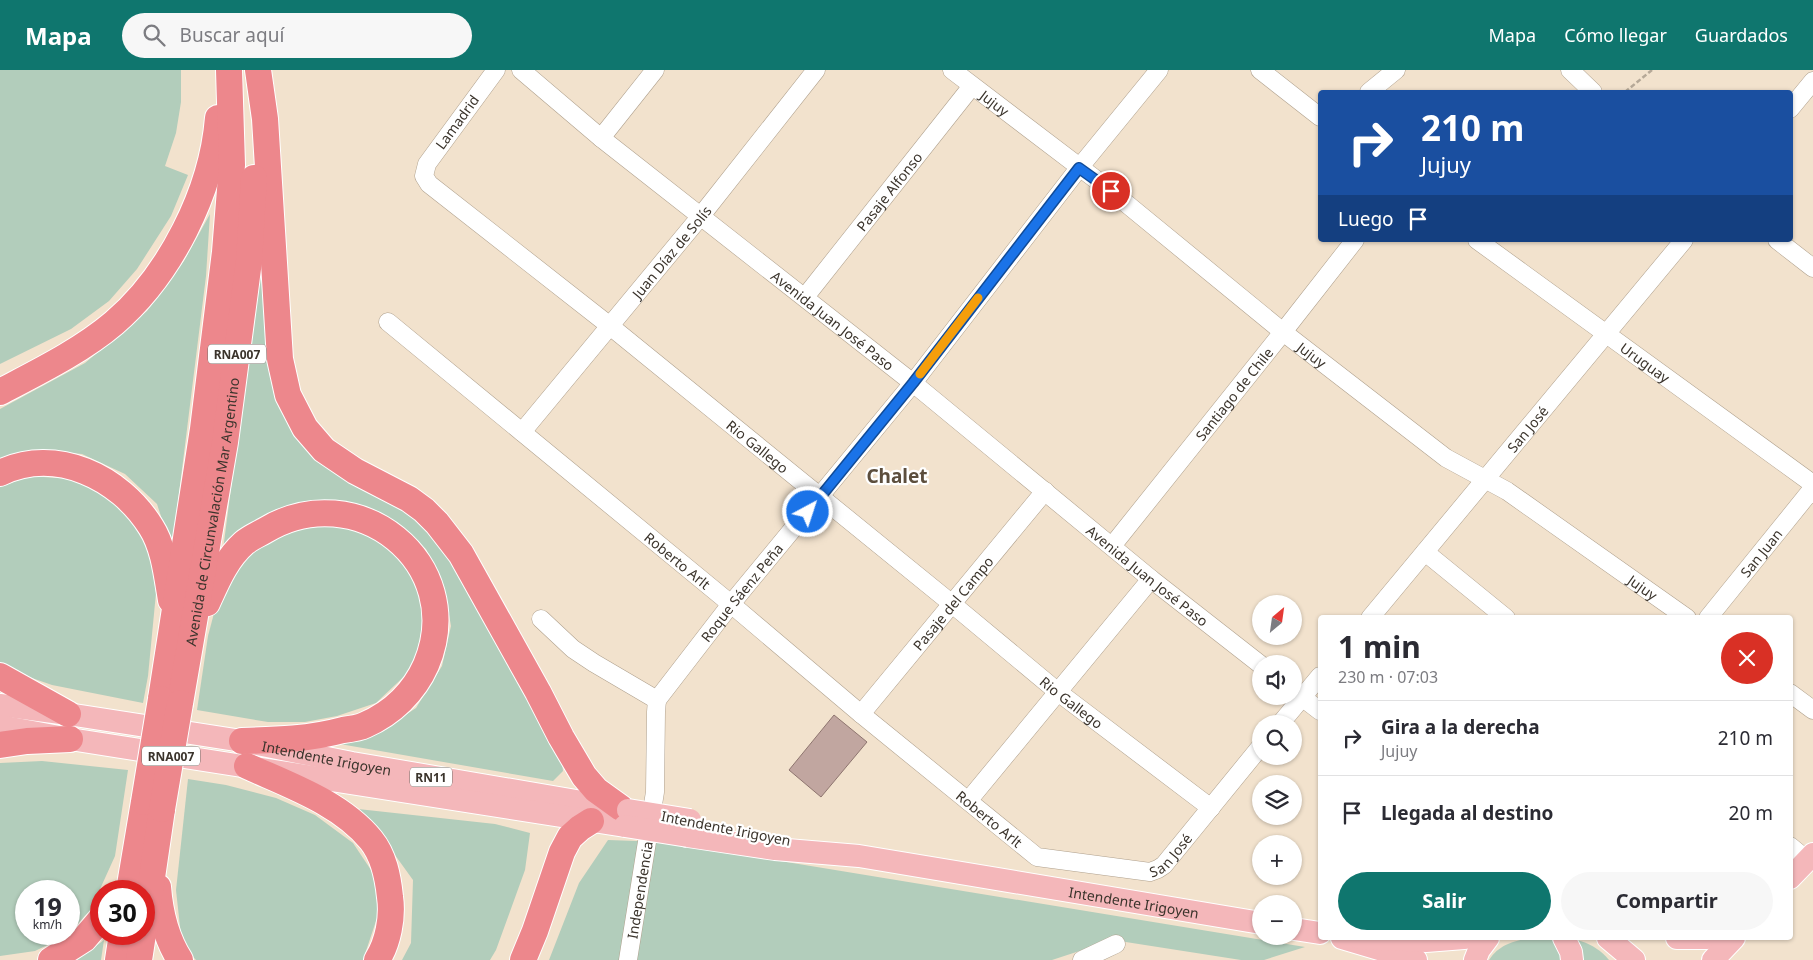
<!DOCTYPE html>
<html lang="es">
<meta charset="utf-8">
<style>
body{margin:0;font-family:"Noto Sans",sans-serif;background:#f7f7f7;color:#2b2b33;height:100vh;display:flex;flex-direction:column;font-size:19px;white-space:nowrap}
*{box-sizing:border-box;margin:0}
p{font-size:16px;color:#7c7c81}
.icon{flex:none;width:28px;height:28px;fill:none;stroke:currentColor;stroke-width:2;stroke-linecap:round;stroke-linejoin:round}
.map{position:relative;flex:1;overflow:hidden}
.drawer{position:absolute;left:1318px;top:545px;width:475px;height:325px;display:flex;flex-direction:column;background:#fff;border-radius:5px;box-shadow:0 1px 4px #0004}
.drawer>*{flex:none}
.guide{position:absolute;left:1318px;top:20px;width:475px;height:152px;border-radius:5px;box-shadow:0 1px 4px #0004;background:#1a4fa0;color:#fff;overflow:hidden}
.needle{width:32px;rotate:29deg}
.fabs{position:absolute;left:1252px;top:525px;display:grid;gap:10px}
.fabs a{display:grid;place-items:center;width:50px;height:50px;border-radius:50%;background:#fff;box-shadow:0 1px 4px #0004;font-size:25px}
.speed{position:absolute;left:15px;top:810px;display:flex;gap:10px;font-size:25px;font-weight:700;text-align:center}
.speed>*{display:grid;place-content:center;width:65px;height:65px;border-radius:50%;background:#fff;box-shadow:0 1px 4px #0004;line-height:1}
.speed small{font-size:12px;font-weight:400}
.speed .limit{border:8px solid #d22;background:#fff;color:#111}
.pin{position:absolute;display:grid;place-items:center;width:42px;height:42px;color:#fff;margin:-21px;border:2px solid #fff;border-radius:50%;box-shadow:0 1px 5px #0007}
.me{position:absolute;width:55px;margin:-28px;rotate:40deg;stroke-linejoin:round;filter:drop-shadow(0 0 4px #0008)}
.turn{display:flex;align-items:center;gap:18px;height:105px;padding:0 20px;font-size:22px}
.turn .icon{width:65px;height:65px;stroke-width:2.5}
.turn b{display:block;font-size:35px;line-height:42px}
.then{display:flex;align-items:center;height:48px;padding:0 20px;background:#0003;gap:10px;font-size:19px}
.round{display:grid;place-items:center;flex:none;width:52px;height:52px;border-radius:26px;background:#f7f7f7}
.overview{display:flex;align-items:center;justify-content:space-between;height:85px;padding:0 20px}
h1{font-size:30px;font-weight:700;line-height:38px}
.cta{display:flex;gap:10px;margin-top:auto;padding:10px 20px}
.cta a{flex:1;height:58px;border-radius:30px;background:#0f766e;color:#fff;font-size:20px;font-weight:700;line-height:58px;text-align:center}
.cta a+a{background:#f7f7f7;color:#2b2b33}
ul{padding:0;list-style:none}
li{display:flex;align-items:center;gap:15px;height:75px;padding:0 20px;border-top:1px solid #e1e1e2}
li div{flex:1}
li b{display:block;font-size:19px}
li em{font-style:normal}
header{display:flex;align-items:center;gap:30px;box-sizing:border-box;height:70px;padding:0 25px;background:#0f766e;color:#fff}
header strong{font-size:24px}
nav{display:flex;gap:28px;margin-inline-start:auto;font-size:18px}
.search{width:350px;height:45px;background:#f7f7f7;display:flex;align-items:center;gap:12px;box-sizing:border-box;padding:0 18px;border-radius:28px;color:#7c7c81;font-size:19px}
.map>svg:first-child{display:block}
.green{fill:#b2cdbb;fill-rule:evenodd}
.building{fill:#c1a6a0;stroke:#8e756f}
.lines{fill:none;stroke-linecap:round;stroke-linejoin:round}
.minor-casing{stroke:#afa08d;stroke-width:19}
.major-casing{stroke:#fff;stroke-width:24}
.highway-casing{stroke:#fff;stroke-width:28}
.path{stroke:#b5a897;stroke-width:2.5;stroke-dasharray:5 2.5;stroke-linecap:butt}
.minor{stroke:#fff;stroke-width:18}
.major{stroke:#f4b7ba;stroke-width:22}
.highway{stroke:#ed878c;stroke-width:26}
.major-bridge-casing{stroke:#fff;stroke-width:24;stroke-linecap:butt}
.highway-bridge-casing{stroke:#fff;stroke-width:28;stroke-linecap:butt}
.major-bridge{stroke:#f4b7ba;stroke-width:22}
.highway-bridge{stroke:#ed878c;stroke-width:26}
.route-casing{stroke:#114b97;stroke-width:12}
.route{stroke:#1a73e8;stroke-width:9}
.slow{stroke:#f59e0b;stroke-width:9}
.labels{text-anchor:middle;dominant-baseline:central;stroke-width:4.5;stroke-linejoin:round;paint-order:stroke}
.shield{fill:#fff;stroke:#76716b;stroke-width:1}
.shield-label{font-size:12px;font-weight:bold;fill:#3b342c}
.street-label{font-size:14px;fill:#3b342c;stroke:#fff}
.district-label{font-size:19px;font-weight:bold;fill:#5c4e3d;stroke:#fff}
</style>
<header>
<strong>Mapa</strong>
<div class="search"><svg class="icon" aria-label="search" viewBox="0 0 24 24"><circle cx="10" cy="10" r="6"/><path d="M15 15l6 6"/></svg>Buscar aquí</div>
<nav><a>Mapa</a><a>Cómo llegar</a><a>Guardados</a></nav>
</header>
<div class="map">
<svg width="1813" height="890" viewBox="0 0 1813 890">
<rect width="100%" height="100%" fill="#f2e2cd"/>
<!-- green -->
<g class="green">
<polygon points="0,0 181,0 181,32 176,63 165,96 188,105 171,146 137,199 109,231 71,259 0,294"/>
<polygon points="210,144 206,206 172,480 157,434 125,404 82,384 34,380 0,390 0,339 85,293 147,241 184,191"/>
<polygon points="262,178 290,352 413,445 441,473 561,683 563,701 553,711 334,673 387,657 416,638 442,596 451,556 444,516 426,479 389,451 351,435 306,431 269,443 237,463 223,480"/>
<polygon points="30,406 71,409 117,431 148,469 156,523 148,606 143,633 52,615 0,597 0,417"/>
<polygon points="310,453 357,456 390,477 416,504 426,539 414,597 376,633 337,646 305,652 268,652 197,640 208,566 218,528 241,492 267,472"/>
<path d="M42,691L128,700L115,786L91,839L68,865L35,881L0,886V693ZM26,821H69V864H26Z"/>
<polygon points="188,709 226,715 276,728 315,745 353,773 377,809 377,848 363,890 196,890 182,875 176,820"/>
<polygon points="349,738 495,754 530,763 525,800 496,880 490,890 402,890 411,873 413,810 382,767"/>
<polygon points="608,770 665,772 1305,877 1264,890 1241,890 1113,870 1052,890 549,890 579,813"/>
<path d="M1528,868C1558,866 1588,865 1609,890H1489C1499,875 1511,872 1528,868Z"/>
<polygon points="104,870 101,890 77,890"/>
</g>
<!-- building -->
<polygon class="building" points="834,645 867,672 821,727 789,700"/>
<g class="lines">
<defs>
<g id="minor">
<path id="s1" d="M496,0L427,94L424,106L429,114L610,256L951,533L1058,622L1211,738"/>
<path id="s2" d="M521,0L601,68L913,313L1151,509L1261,595"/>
<path id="s3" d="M952,0L1111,121L1283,262L1446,388L1507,421L1687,548"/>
<polyline points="1260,0 1320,47"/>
<polyline points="1570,0 1593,22"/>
<polyline points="1369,22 1396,0"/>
<polyline points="1790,39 1813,11"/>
<polyline points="601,68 655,0"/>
<path id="s4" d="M1477,170L1813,414"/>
<polyline points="1777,170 1813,198"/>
<path id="s5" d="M805,227L972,16"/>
<path id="s6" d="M388,252L731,534L861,644L1037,787L1150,802L1158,799L1164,795L1261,676"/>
<path id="s7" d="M522,362L700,147L816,0"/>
<path id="s8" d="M1112,476L1283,262L1355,170"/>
<polyline points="1425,482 1506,548"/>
<path id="s9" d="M1370,548L1684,170"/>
<path id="s10" d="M1708,548L1813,418"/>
<path id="s11" d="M541,549L573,579L594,593L657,630L731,534L913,313L1079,98L1159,0"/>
<polyline points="1294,621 1320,641"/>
<polyline points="1790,623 1813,640"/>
<path id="s12" d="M861,644L1045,421"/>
<polyline points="1280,654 1320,606"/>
<polyline points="968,731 1151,509"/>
<polyline points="1790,776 1807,790"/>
<path id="s13" d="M628,890L655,722L656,642L657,630"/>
<polyline points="1082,890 1116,874"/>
</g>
<g id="major">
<path id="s14" d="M0,635L68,644L242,671L352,693L623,739"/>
<polyline points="0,656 70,669 625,756"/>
<path id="s15" d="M688,766L775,779L859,786L1261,853"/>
<polyline points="1790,808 1813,784"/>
<polyline points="1294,859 1320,863"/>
<polyline points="1342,868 1416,890"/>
<polyline points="1359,868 1426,871 1464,868"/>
<polyline points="1564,868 1571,882 1572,890"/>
<polyline points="1608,868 1634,890"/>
<polyline points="1677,868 1707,868"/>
<polyline points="1475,890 1479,880 1488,868"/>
<polyline points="1713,890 1734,868"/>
</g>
<g id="highway">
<polyline points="258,0 265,49 280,289 288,325 305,358 324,380 355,401 409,429 424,440 437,453 461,484 538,622 561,667 584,706 596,720 621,738"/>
<path d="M0,322C38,302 81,281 114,253C170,205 212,122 218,48"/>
<path d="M0,403C56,376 120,407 151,457C164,477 167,506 171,530"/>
<path d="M207,533C217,511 226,489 244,473C250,468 257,465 264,461C356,404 469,493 426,595C414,622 392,643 365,655C359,658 351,659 343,660C310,669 277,670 242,671"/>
<polyline points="0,606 68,644"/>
<polyline points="161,629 203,359 225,182 232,95 229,0"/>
<path id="s16" d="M180,633L225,372L249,191L254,108"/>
<polyline points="0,675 27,671 70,669"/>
<path d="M247,696C289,715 341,733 371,770C384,786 388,807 390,827C393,847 388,873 377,890"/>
<path d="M158,817C160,843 166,868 180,890"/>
<polyline points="129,821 144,732"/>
<polyline points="144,862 162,739"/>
<polyline points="51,890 84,869 101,849"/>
<polyline points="118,890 122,864"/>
<polyline points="139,890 143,864"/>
<polyline points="523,890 535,861 562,782 570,767 580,758 591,751"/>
</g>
</defs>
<!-- minor casing -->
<use href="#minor" class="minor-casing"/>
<!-- major casing -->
<use href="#major" class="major-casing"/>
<!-- highway casing -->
<use href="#highway" class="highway-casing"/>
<!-- path -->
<polyline class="path" points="1625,22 1652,0"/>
<!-- minor -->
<use href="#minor" class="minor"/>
<!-- major -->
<use href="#major" class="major"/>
<!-- highway -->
<use href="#highway" class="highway"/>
<defs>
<g id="major-bridge">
<polyline points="628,740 690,750"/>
<polyline points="625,756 688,766"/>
</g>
<g id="highway-bridge">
<polyline points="144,732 161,629"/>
<polyline points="162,739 180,633"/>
</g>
</defs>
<!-- major-bridge casing -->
<use href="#major-bridge" class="major-bridge-casing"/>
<!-- highway-bridge casing -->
<use href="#highway-bridge" class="highway-bridge-casing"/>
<!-- major-bridge -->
<use href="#major-bridge" class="major-bridge"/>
<!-- highway-bridge -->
<use href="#highway-bridge" class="highway-bridge"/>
</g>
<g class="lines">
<defs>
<polyline id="route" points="808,442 913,313 1079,98 1111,121"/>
</defs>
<!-- route casing -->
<use href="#route" class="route-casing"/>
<!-- route -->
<use href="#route" class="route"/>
<!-- slow -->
<polyline class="slow" points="920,304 978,228"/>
</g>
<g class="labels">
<!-- shield labels -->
<g class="shield">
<rect x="208" y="274.5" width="58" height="19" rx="4"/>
<rect x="142" y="676.5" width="58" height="19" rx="4"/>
<rect x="410" y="697.5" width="42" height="19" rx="4"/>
</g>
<g class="shield-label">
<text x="237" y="284">RNA007</text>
<text x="171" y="686">RNA007</text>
<text x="431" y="707">RN11</text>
</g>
<!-- street labels -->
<g class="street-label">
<text stroke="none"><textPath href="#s3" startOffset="54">Jujuy</textPath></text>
<text transform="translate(457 52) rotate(-54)">Lamadrid</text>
<text stroke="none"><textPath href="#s5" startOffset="135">Pasaje Alfonso</textPath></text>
<text stroke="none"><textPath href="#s7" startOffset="234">Juan Díaz de Solís</textPath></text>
<text stroke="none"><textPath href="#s2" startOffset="400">Avenida Juan José Paso</textPath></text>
<text stroke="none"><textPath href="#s3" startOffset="459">Jujuy</textPath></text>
<text stroke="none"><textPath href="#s4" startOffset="208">Uruguay</textPath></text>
<text stroke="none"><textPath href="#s8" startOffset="195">Santiago de Chile</textPath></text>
<text stroke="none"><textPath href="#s9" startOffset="246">San José</textPath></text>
<text stroke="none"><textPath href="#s1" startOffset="559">Rio Gallego</textPath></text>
<text stroke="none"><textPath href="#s16" startOffset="194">Avenida de Circunvalación Mar Argentino</textPath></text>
<text stroke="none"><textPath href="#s10" startOffset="84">San Juan</textPath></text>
<text stroke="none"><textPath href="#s6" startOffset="375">Roberto Arlt</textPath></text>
<text stroke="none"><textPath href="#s2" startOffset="805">Avenida Juan José Paso</textPath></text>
<text stroke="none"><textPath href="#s3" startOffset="864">Jujuy</textPath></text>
<text stroke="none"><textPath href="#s11" startOffset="279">Roque Sáenz Peña</textPath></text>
<text stroke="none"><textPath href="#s12" startOffset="144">Pasaje del Campo</textPath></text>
<text stroke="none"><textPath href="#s1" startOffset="964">Rio Gallego</textPath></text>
<text stroke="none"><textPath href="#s14" startOffset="331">Intendente Irigoyen</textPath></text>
<text stroke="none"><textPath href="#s6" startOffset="780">Roberto Arlt</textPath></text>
<text transform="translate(726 758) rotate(11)">Intendente Irigoyen</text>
<text stroke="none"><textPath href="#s6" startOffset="982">San José</textPath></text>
<text stroke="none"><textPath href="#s13" startOffset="71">Independencia</textPath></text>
<text stroke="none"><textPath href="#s15" startOffset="451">Intendente Irigoyen</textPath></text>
</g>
<!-- district labels -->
<g class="district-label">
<text x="897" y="406">Chalet</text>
</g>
</g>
</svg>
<div class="fabs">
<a><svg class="needle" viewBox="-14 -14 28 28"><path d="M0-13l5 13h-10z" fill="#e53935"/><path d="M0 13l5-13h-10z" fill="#7c7c81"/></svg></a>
<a><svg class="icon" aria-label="sound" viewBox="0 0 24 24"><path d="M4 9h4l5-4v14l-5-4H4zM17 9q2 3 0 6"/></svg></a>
<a><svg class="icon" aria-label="search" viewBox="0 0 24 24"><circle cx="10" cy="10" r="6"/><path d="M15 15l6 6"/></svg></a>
<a><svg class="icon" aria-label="layers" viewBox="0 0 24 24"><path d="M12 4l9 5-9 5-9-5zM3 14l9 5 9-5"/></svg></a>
<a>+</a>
<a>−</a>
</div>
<div class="speed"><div>19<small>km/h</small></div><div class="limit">30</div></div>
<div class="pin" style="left:1111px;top:121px;background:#d93025"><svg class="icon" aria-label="arrive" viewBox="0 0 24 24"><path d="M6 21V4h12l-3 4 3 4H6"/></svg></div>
<svg class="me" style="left:808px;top:442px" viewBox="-20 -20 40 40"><circle r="17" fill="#1a73e8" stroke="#fff" stroke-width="3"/><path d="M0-11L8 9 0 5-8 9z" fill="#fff"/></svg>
<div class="guide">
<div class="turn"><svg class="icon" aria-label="right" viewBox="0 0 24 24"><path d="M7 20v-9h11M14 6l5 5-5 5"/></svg><div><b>210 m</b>Jujuy</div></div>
<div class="then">Luego<svg class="icon" aria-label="arrive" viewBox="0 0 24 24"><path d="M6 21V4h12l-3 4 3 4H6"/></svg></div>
</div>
<section class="drawer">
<div class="overview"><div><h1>1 min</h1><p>230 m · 07:03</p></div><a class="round" style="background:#d93025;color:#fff"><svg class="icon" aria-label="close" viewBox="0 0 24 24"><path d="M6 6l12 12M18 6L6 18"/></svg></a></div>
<ul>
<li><svg class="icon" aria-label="right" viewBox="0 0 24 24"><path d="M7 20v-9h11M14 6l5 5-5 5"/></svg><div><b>Gira a la derecha</b><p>Jujuy</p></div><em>210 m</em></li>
<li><svg class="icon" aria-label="arrive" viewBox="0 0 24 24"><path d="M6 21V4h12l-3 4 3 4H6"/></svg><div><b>Llegada al destino</b></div><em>20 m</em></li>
</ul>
<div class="cta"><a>Salir</a><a>Compartir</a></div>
</section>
</div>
